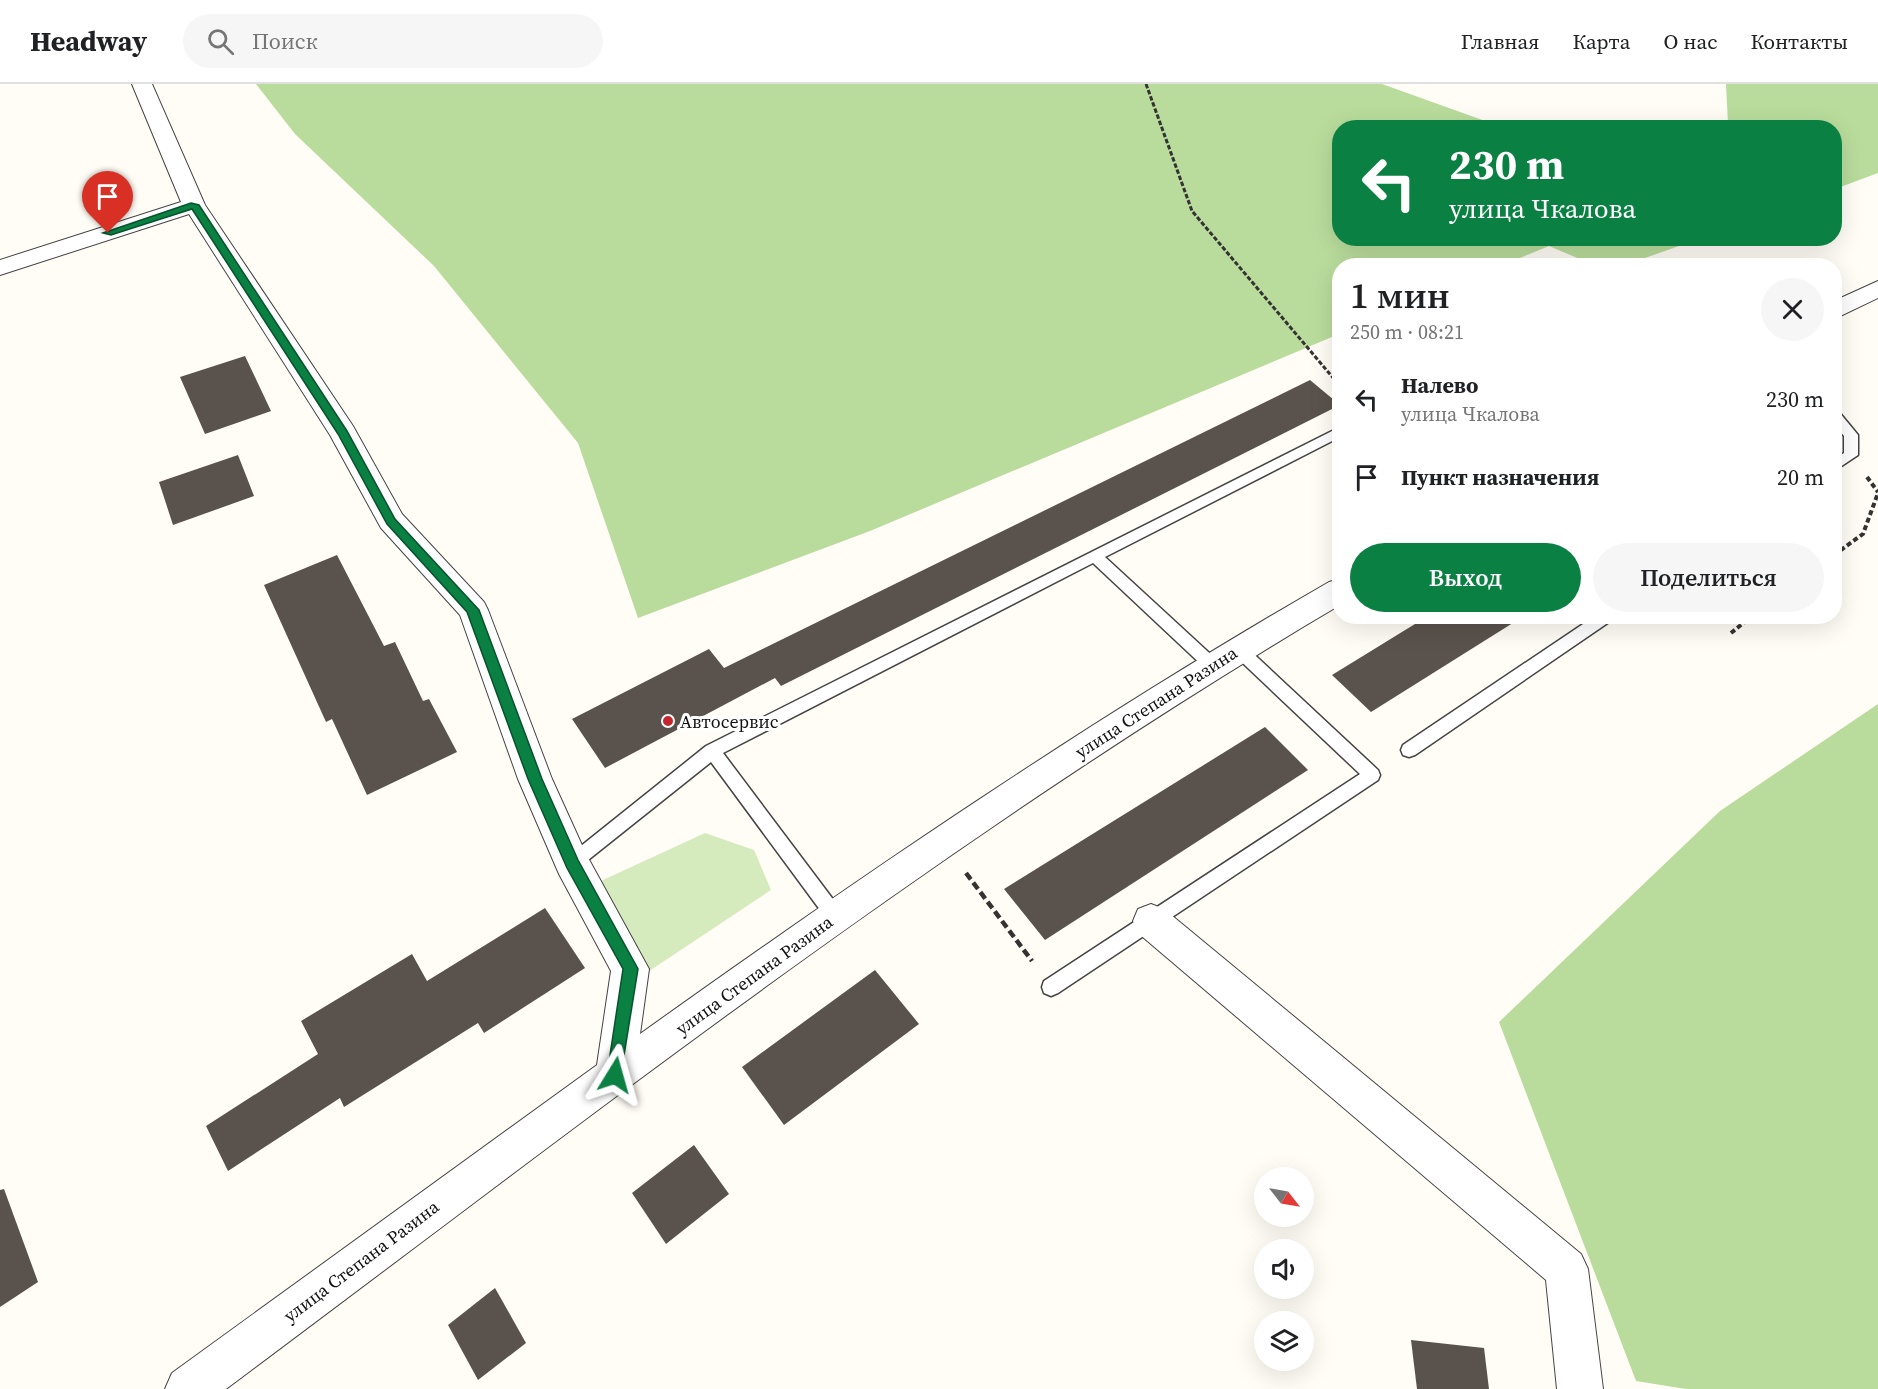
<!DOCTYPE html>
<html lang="ru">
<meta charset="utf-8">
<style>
body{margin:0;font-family:"Source Serif 4",serif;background:#f6f6f6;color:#202124;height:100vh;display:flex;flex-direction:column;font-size:22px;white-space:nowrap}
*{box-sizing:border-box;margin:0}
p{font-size:20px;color:#757577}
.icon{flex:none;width:33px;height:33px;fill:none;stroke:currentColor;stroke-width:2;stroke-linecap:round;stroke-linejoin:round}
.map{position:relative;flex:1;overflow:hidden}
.details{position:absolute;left:1332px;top:174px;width:510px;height:366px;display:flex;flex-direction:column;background:#fff;border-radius:24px;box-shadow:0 6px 24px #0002}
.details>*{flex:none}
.guide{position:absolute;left:1332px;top:36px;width:510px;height:126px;border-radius:24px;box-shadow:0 6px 24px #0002;background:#0b8043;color:#fff;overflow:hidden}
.needle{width:39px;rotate:121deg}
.fabs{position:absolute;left:1254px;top:1083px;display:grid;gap:12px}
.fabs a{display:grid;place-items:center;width:60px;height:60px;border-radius:50%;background:#fff;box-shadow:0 6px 24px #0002;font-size:30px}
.pin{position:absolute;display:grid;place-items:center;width:51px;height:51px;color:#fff;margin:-62px -26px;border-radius:50% 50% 50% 0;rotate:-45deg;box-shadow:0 0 6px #0007}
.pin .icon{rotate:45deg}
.me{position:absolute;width:66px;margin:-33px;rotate:8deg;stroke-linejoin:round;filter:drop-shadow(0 0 4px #0008)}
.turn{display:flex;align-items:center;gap:21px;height:126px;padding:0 18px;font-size:27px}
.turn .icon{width:78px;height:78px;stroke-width:2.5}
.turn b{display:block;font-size:42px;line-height:51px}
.round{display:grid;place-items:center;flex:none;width:63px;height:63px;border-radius:32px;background:#f6f6f6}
.overview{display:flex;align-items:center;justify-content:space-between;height:102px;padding:0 18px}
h1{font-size:36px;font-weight:600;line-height:45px}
.primary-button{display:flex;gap:12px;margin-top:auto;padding:12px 18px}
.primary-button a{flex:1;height:69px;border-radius:36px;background:#0b8043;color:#fff;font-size:24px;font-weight:600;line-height:69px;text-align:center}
.primary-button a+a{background:#f6f6f6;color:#202124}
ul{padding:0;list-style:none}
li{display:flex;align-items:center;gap:18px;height:78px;padding:0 18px}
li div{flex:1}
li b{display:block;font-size:22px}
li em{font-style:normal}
header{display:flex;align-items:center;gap:36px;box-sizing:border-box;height:84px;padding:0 30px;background:#fff;border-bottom:2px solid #e0e0e0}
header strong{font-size:28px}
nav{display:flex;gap:33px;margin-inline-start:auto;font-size:21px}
.search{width:420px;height:54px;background:#f6f6f6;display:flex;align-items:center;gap:15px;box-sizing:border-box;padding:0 21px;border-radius:33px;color:#757577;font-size:22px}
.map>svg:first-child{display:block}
.green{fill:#d5ebbd}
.forest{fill:#b9dc9c}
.building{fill:#5a524d}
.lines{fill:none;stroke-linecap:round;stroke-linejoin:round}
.lane-casing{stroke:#444;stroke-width:3}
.street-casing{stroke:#444;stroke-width:2}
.path-far2{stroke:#333;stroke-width:3;stroke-dasharray:4.5 2;stroke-linecap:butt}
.path-far1{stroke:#333;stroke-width:4;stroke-dasharray:5 3;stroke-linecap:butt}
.path{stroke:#333;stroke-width:4.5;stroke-dasharray:8 4;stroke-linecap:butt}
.lane{fill:#fff;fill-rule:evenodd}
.street{fill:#fff;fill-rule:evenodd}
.route{fill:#0b8043;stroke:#07532c;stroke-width:1.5}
.poi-dot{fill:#c4262e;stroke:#fff;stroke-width:2}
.labels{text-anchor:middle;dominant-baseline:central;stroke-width:6;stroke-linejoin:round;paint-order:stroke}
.street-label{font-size:18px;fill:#111;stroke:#fff}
.poi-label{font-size:18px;fill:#111;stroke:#fff;text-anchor:start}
</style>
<header>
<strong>Headway</strong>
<div class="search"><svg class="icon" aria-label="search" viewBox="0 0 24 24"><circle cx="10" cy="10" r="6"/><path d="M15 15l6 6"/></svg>Поиск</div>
<nav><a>Главная</a><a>Карта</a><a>О нас</a><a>Контакты</a></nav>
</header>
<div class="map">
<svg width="1878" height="1305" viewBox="0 0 1878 1305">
<rect width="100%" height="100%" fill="#fffdf5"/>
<!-- green -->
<polygon class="green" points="705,749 754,766 771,806 616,909 590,802"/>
<!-- forest -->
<g class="forest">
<polygon points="256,0 1382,0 1502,43 1340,44 1340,154 1699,155 1625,181 1594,181 1549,162 1503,181 1340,182 1339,250 870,447 638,534 578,359 434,182 295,50"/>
<polygon points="1726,0 1878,0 1878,89 1835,105 1834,44 1713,43 1728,40"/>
<polygon points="1878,620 1878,1305 1686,1305 1636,1297 1499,938 1720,727"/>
</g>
<!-- building -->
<g class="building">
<polygon points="245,272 271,327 205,350 180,293"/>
<polygon points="1310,296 1340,321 781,602 775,594 605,684 572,635 709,565 724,584"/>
<polygon points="238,371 254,412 173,441 159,398"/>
<polygon points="337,471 384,562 395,558 423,617 429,615 457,668 367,711 332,635 326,638 264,501"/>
<polygon points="1428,532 1524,532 1371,628 1332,591"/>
<polygon points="1265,643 1308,686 1045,856 1004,805"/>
<polygon points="545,824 585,884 484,949 478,939 344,1023 340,1014 228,1087 206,1042 318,970 301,937 412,870 427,897"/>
<polygon points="875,886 919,940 784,1041 742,983"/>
<polygon points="694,1061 729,1110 666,1160 632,1109"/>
<polygon points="4,1105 38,1198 0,1223 0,1106"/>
<polygon points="495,1204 526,1259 478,1296 448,1241"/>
<polygon points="1411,1256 1484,1264 1489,1305 1417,1305"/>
</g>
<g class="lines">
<defs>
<g id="lane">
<polygon points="1834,327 1839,328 1858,351 1858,371 1834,387 1834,375 1844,369 1844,352 1834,340"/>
<polygon points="1340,343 1340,353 1105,473 1218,577 1220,581 1218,585 1212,587 1206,585 1093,479 723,669 841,826 844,832 841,838 835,840 829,838 711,678 578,784 572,787 566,784 563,779 566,774 706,662"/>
<polygon points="1595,532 1614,532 1612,536 1415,671 1409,673 1403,671 1401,666 1403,661"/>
<polygon points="1237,558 1243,560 1378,686 1380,691 1378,696 1058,909 1051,912 1044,909 1042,903 1044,897 1360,690 1231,568 1229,564 1231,560"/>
</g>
<g id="street">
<path d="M132,0H152L205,121L353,342L402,430L484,518L488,526L552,695L586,770L649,885L640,950C864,790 1091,635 1329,498L1340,495V521C948,752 589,1034 226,1305H165L172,1289L597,981L611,887L559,790L518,695L460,531L381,444L330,351L189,130L0,191V176L181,118Z"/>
<polygon points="1878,197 1878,214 1834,235 1834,217"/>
<polygon points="1151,820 1164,825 1581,1170 1588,1185 1603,1305 1557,1305 1546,1196 1138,849 1133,837 1138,825"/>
</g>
</defs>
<!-- lane casing -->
<use href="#lane" class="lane-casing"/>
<!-- street casing -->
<use href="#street" class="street-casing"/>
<!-- path-far2 -->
<polyline class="path-far2" points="1146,0 1192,127 1340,302"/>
<!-- path-far1 -->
<g class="path-far1">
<polyline points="1867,393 1878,408"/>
<polyline points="1834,471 1863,450 1878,409"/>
<polyline points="1731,549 1752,532"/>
</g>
<!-- path -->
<polyline class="path" points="966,789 1032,877"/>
<!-- lane -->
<use href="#lane" class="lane"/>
<!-- street -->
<use href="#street" class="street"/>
</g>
<!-- route -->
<polygon class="route" points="191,119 199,121 347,347 395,435 479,526 542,695 578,776 638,885 620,996 615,999 609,996 607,991 623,885 567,784 528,695 467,528 387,440 338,350 192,125 111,151 103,149"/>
<!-- markers -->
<circle class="poi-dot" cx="668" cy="637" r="6"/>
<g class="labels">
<!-- street labels -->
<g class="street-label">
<text transform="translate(1156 618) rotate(-33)">улица Степана Разина</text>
<text transform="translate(754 891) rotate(-36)">улица Степана Разина</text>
<text transform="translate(361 1177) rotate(-37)">улица Степана Разина</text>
</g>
<!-- poi labels -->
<g class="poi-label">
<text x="680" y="637">Автосервис</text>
</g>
</g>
</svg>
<div class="fabs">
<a><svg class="needle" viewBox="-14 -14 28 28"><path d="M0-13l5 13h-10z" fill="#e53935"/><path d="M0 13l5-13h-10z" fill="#757577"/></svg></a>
<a><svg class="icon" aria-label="sound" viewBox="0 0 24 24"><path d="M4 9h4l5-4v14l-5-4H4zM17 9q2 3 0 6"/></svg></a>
<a><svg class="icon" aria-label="layers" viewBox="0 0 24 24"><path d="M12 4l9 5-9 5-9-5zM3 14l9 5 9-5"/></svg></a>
</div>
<div class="pin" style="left:108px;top:149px;background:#d93025"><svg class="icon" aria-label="arrive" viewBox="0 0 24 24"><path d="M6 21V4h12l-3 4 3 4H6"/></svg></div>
<svg class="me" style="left:615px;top:991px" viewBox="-20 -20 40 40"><path d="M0-17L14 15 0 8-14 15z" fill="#0b8043" stroke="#fff" stroke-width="4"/></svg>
<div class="guide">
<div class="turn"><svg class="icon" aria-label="left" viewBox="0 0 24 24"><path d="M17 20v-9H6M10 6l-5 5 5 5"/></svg><div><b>230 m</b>улица Чкалова</div></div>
</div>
<section class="details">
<div class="overview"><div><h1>1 мин</h1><p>250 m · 08:21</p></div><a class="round"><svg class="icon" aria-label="close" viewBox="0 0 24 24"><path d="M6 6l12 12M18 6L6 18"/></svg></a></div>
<ul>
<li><svg class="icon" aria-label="left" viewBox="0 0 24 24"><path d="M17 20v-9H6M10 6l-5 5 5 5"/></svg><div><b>Налево</b><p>улица Чкалова</p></div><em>230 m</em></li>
<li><svg class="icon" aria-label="arrive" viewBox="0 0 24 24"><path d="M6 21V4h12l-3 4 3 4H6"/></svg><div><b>Пункт назначения</b></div><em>20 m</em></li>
</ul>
<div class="primary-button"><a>Выход</a><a>Поделиться</a></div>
</section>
</div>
